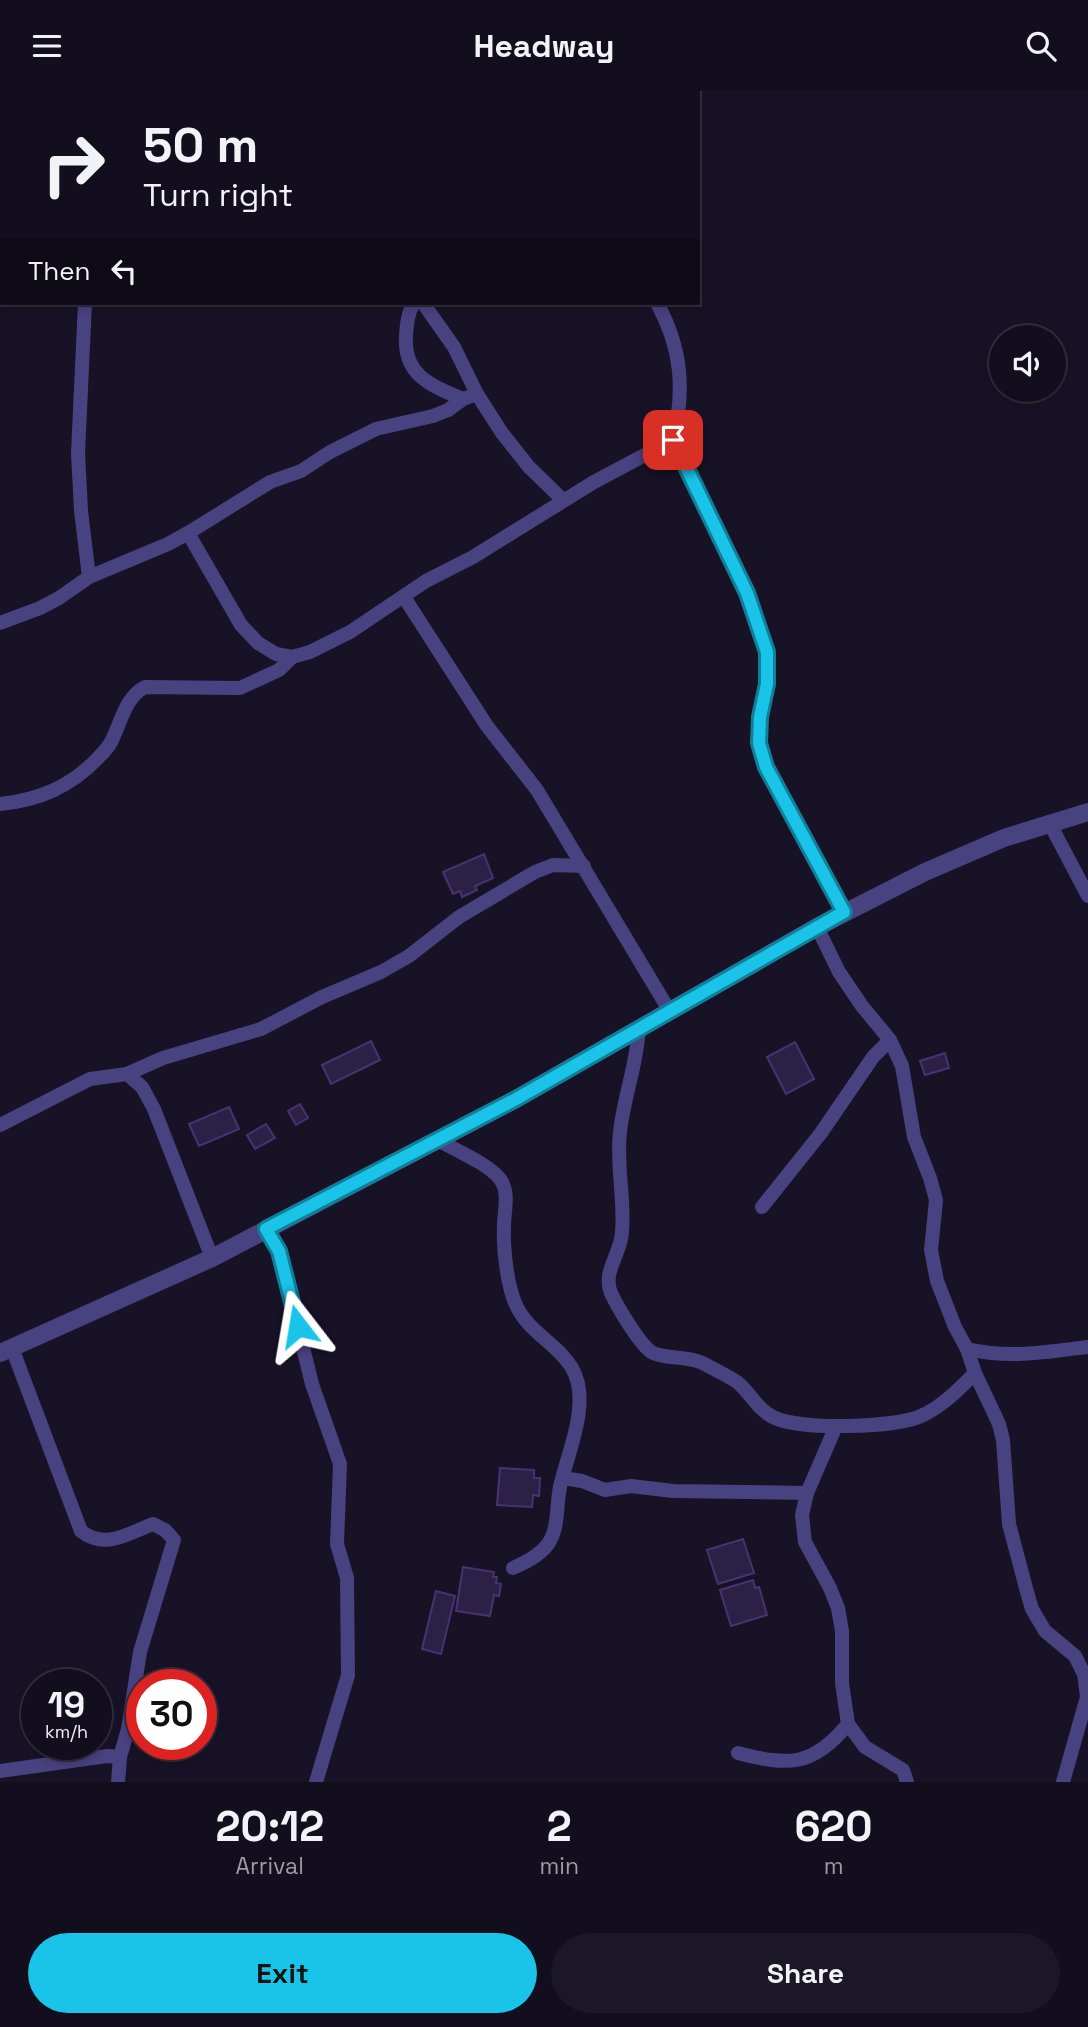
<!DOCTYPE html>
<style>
body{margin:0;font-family:"Space Grotesk",sans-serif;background:#1b1726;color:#f1f3f6;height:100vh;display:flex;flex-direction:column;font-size:26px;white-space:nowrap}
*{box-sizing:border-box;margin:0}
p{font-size:23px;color:#9c9ca4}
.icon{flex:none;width:38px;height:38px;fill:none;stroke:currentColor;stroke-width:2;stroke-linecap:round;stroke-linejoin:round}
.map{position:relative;height:1691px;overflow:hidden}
.drawer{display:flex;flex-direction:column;background:#120e1d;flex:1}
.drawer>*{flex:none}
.hud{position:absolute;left:0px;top:0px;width:700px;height:214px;box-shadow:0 4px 10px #0003,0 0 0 2px #312e3b;background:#120e1d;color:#f1f3f6;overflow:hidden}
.controls{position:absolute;left:989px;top:234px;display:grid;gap:14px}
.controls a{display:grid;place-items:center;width:77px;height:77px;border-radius:50%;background:#120e1d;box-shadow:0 4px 10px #0003,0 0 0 2px #312e3b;font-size:35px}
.speed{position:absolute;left:21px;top:1578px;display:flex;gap:14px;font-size:35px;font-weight:700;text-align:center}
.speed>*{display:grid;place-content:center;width:91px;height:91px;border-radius:50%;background:#120e1d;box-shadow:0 4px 10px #0003,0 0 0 2px #312e3b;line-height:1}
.speed small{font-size:18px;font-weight:400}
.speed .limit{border:10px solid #d22;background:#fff;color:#111}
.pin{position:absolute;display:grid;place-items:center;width:60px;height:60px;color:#fff;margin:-30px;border-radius:14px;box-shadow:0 4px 10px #0006}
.me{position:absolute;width:77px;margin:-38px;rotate:346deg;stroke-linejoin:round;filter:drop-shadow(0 0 5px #0008)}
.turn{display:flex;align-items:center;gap:24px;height:147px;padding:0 28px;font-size:32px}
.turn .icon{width:91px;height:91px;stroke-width:2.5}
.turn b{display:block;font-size:49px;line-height:60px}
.then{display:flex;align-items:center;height:66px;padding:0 28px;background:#0003;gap:14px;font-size:26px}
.eta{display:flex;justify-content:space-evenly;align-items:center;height:119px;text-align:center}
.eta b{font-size:42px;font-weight:600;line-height:49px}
.cta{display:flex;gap:14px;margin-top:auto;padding:14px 28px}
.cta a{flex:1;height:80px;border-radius:42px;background:#1ac4e9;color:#111;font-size:28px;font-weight:600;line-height:80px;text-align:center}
.cta a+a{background:#1b1726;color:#f1f3f6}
header{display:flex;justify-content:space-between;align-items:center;height:91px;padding:0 28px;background:#120e1d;font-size:32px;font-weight:600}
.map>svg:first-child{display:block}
.building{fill:#2b2046;stroke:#453470;stroke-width:2}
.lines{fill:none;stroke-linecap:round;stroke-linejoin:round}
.minor{stroke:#494281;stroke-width:14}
.tertiary{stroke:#494281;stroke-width:18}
.route-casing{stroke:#117f97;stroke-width:18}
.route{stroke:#1ac4e9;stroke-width:12}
</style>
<header><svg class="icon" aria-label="menu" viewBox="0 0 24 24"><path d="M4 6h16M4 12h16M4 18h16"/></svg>Headway<svg class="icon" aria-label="search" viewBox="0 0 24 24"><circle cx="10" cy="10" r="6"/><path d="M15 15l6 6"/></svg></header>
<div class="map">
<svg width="1088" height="1691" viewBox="0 0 1088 1691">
<rect width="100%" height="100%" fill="#181227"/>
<!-- building -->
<g class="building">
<polygon points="484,763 493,787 475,795 477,799 462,806 460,800 453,803 443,781"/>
<polygon points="371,950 380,969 331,993 322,974"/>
<polygon points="795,951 814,988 786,1003 767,966"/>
<polygon points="945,962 949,977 925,984 920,970"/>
<polygon points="300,1013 308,1027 296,1034 288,1020"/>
<polygon points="229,1016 239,1038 199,1055 189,1033"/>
<polygon points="266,1033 275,1047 255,1058 247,1044"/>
<polygon points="500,1377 534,1379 534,1387 540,1387 539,1405 533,1404 532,1416 497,1414"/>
<polygon points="743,1448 754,1482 718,1493 707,1459"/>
<polygon points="463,1476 494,1481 493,1486 497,1486 496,1492 501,1493 499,1505 494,1504 490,1525 456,1520"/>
<polygon points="753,1489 755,1497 759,1496 767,1524 731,1535 720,1499"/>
<polygon points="436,1500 455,1505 441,1563 422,1558"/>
</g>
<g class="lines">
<!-- minor -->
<g class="minor">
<polyline points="72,0 72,2"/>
<polyline points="541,0 542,2"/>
<polyline points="664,2 669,0"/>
<polyline points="85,212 78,362 81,420 89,486"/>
<path d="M414,212C408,221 407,232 406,244C403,284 430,294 463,308"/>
<polyline points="423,212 454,256 477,303 502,342 529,376 563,409"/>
<path d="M657,212C682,257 685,300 673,349L747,502L767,561V593L760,626L759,652L766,676L844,821"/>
<polyline points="477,303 463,308 448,319 433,325 376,338 330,361 301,380 270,391 188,442 241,534 258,552 276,563 292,566 310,561 350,541 426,490 473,466 594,391 673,349"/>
<polyline points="404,506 487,635 537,699 669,919"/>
<polyline points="0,532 40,517 59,507 89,486 168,453 188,442"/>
<path d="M0,713C39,709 70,696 97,668C103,662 108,657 111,651C121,632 125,606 145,596L240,597L279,579L292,566"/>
<polyline points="1049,731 1088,805"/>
<polyline points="817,836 839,881 862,915 890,949 902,975 914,1046 930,1087 936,1109 931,1159 937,1190 955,1236 967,1258 975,1282 999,1333 1003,1349 1009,1433 1027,1501 1032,1518 1045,1540 1075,1565 1084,1583 1087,1606 1063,1691"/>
<path d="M639,937C637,973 624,1005 620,1041C616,1074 625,1108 622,1141C621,1163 602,1181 611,1202C617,1215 641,1256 653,1262C667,1268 685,1265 700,1271C705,1273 733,1288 737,1291C751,1302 757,1319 775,1327C802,1339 894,1337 921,1325C942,1316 959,1298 975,1282"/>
<polyline points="127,983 142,996 154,1018 212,1167"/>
<polyline points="0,1034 90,988 127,983 163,967 261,938 322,906 381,881 409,865 459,826 535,781 553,774 584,775"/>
<path d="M438,1049C455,1059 489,1073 500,1088C510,1101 504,1120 504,1135C503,1156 507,1195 516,1214C528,1241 558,1253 572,1277C592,1311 567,1363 560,1396C556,1415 559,1438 548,1453C539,1465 526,1471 513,1477"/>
<polyline points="762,1116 821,1042 873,966 890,949"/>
<polyline points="266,1138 279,1160 312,1293 340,1373 337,1453 347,1487 348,1584 316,1691"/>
<path d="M12,1257L81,1440C105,1459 127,1443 153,1433L165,1439L174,1449L140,1561L128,1638L120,1666L118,1691"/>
<path d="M967,1258C1011,1268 1044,1261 1088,1256"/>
<polyline points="836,1335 807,1402 802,1424 805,1451 830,1497 838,1517 842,1540 842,1592 848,1633 865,1656 903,1679 907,1691"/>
<polyline points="563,1387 582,1390 605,1399 631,1395 673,1400 807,1402"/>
<path d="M738,1662C788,1675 813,1676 848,1633"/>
<polyline points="0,1680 107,1665 120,1666"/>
</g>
<!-- tertiary -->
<polyline class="tertiary" points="0,1262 212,1167 516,1008 817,836 925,781 1004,747 1088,721"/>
</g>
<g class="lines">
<defs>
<polyline id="route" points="298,1235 279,1160 266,1138 516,1008 844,821 766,676 759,652 760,626 767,593 767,561 747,502 673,349"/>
</defs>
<!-- route casing -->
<use href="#route" class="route-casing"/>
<!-- route -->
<use href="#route" class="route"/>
</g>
</svg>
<div class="controls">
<a><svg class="icon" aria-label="sound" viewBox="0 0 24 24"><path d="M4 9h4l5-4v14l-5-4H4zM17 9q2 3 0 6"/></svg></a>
</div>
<div class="speed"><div>19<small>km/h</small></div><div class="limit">30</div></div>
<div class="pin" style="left:673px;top:349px;background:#d93025"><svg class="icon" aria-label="arrive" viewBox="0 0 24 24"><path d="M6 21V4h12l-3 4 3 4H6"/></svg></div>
<svg class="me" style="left:298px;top:1235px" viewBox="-20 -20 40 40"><path d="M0-17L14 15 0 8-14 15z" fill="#1ac4e9" stroke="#fff" stroke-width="4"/></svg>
<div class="hud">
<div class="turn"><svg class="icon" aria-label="right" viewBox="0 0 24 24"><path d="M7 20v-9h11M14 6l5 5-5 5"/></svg><div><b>50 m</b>Turn right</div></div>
<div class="then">Then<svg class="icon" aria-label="left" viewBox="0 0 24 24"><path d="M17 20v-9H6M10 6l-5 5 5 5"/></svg></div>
</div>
</div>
<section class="drawer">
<div class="eta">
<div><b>20:12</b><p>Arrival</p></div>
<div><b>2</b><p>min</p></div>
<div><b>620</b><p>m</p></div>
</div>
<div class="cta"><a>Exit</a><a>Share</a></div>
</section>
